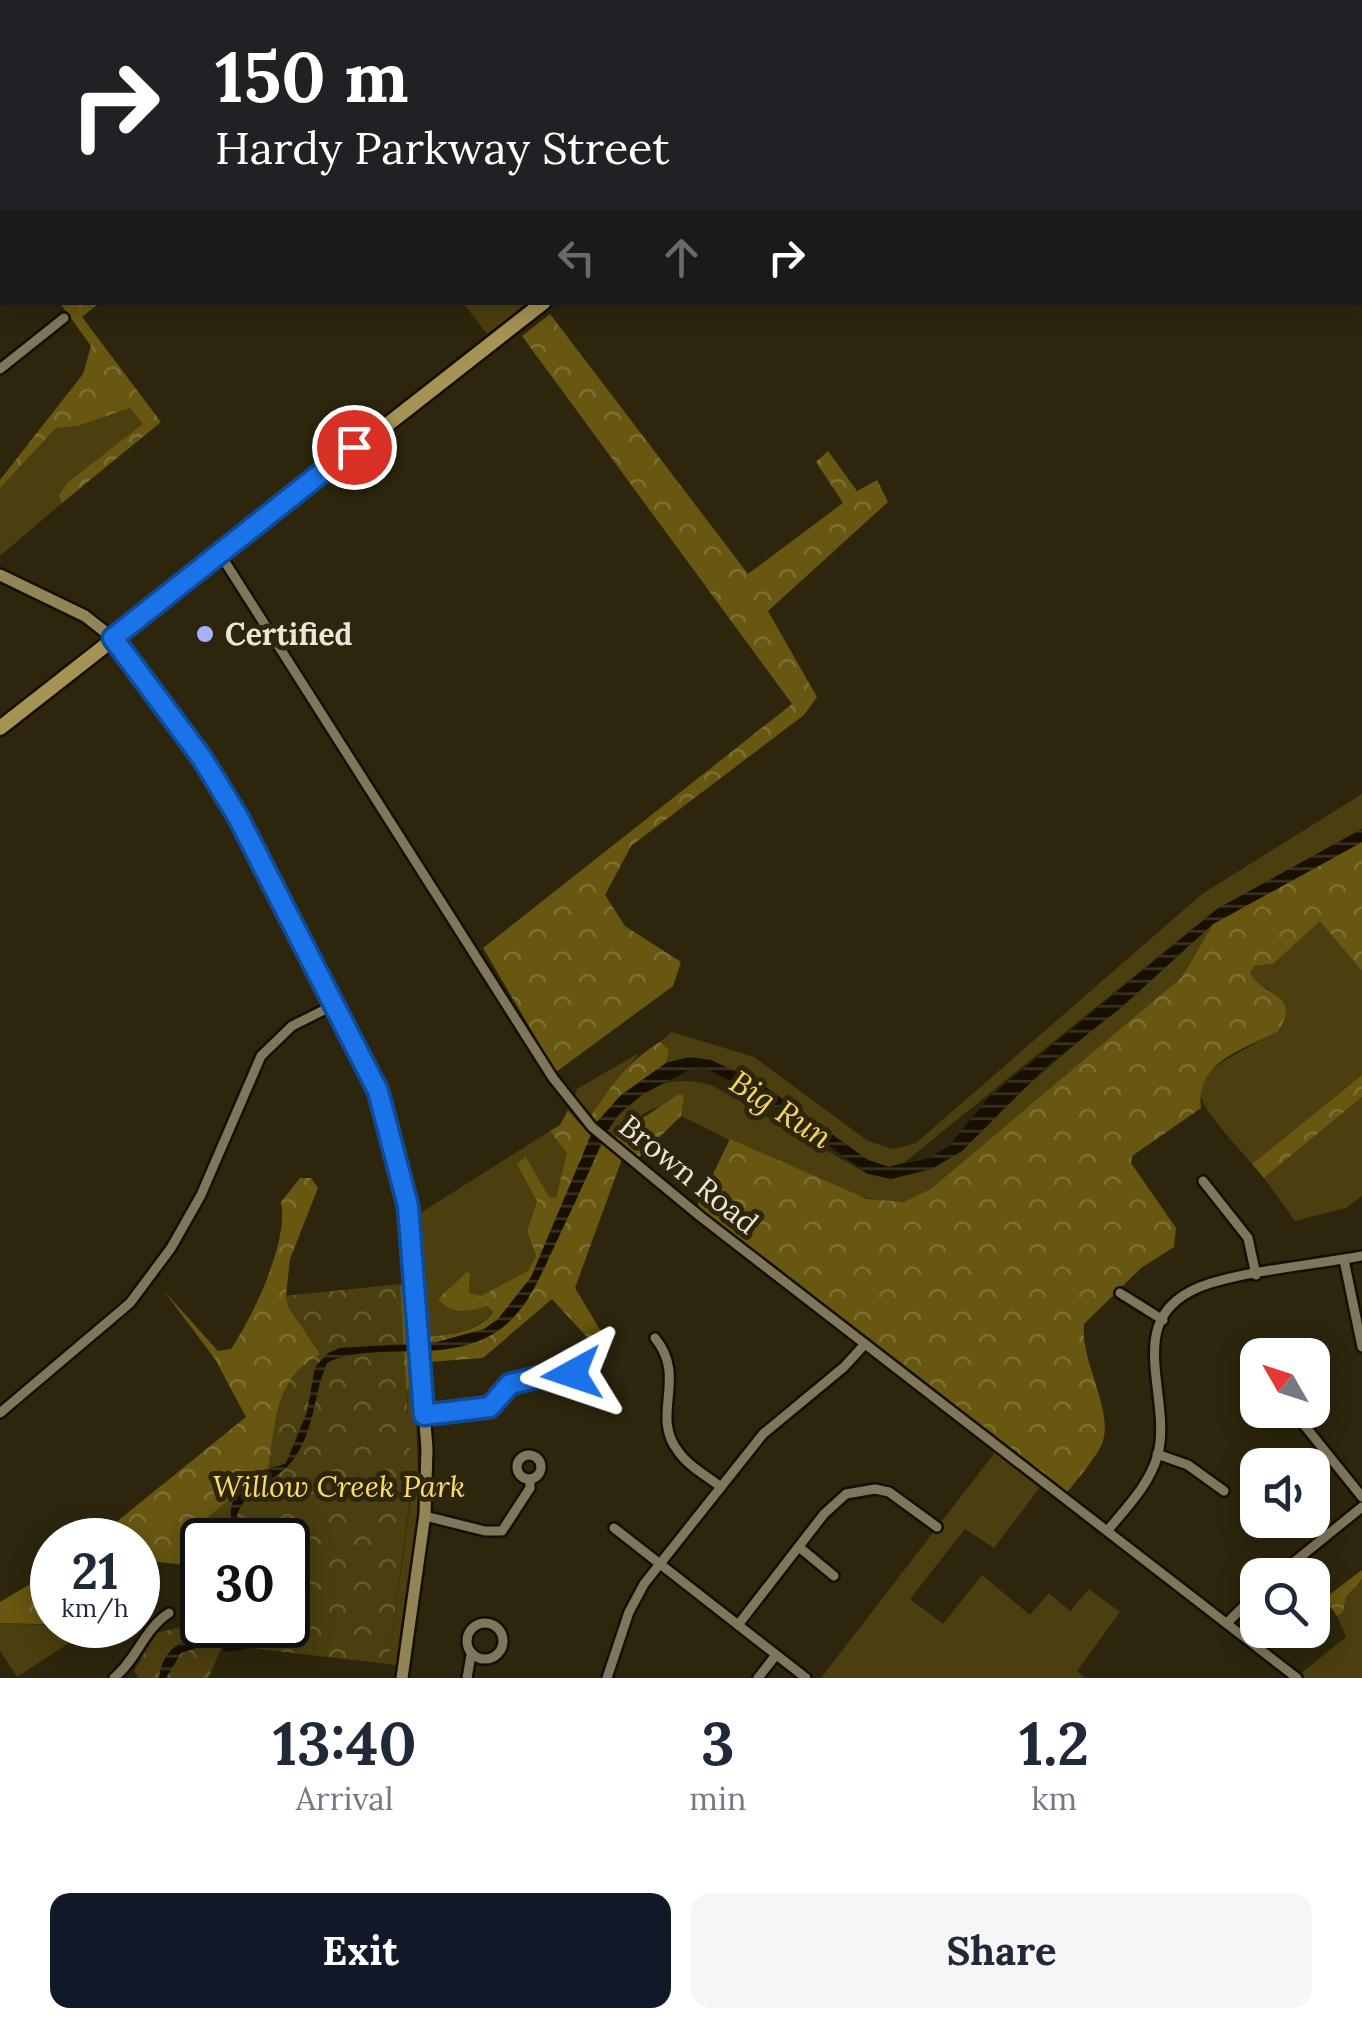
<!DOCTYPE html>
<style>
body{margin:0;font-family:Lora,serif;background:#f6f6f7;color:#1f2937;height:100vh;display:flex;flex-direction:column;font-size:38px;white-space:nowrap}
*{box-sizing:border-box;margin:0}
p{font-size:32px;color:#747a83}
.icon{flex:none;width:55px;height:55px;fill:none;stroke:currentColor;stroke-width:2;stroke-linecap:round;stroke-linejoin:round}
.map{position:relative;height:1678px;overflow:hidden}
.sheet{display:flex;flex-direction:column;background:#fff;flex:1}
.sheet>*{flex:none}
.hud{position:absolute;left:0px;top:0px;width:1362px;height:305px;box-shadow:0 5px 25px #0003;background:#202124;color:#fff;overflow:hidden}
.needle{width:65px;rotate:309deg}
.fabs{position:absolute;left:1240px;top:1338px;display:grid;gap:20px}
.fabs a{display:grid;place-items:center;width:90px;height:90px;border-radius:20px;background:#fff;box-shadow:0 5px 25px #0003;font-size:50px}
.speed{position:absolute;left:30px;top:1518px;display:flex;gap:20px;font-size:50px;font-weight:700;text-align:center}
.speed>*{display:grid;place-content:center;width:130px;height:130px;border-radius:50%;background:#fff;box-shadow:0 5px 25px #0003;line-height:1}
.speed small{font-size:25px;font-weight:400}
.speed .limit{border:5px solid #111;border-radius:15px;background:#fff;color:#111}
.pin{position:absolute;display:grid;place-items:center;width:85px;height:85px;color:#fff;margin:-42px;border:5px solid #fff;border-radius:50%;box-shadow:0 2px 10px #0007}
.me{position:absolute;width:110px;margin:-55px;rotate:265deg;stroke-linejoin:round;filter:drop-shadow(0 0 8px #0008)}
.turn{display:flex;align-items:center;gap:35px;height:210px;padding:0 50px;font-size:45px}
.turn .icon{width:130px;height:130px;stroke-width:2.5}
.turn b{display:block;font-size:70px;line-height:85px}
.lanes{display:flex;align-items:center;height:95px;padding:0 50px;background:#0003;justify-content:center;gap:50px;direction:ltr}
.lanes .off{opacity:.35}
.eta{display:flex;justify-content:space-evenly;align-items:center;height:170px;text-align:center}
.eta b{font-size:60px;font-weight:700;line-height:70px}
.button{display:flex;gap:20px;margin-top:auto;padding:20px 50px}
.button a{flex:1;height:115px;border-radius:20px;background:#111827;color:#fff;font-size:40px;font-weight:700;line-height:115px;text-align:center}
.button a+a{background:#f6f6f7;color:#1f2937}
.map>svg:first-child{display:block}
.grass{fill:#4b3f0f}
.forest{fill:url(#forest-crowns)}
.park{fill:url(#park-crowns)}
.water{fill:url(#water-rules)}
.lines{fill:none;stroke-linecap:round;stroke-linejoin:round}
.minor-casing{stroke:#150f00;stroke-width:14}
.secondary-casing{stroke:#150f00;stroke-width:16}
.primary-casing{stroke:#150f00;stroke-width:19}
.minor{stroke:#7e775c;stroke-width:9}
.secondary{stroke:#918557;stroke-width:11}
.primary{stroke:#a49352;stroke-width:14}
.route-casing{stroke:#114b97;stroke-width:25}
.route{stroke:#1a73e8;stroke-width:18}
.poi-dot{fill:#a3b2fd;stroke:#2d260d;stroke-width:4}
.labels{text-anchor:middle;dominant-baseline:central;stroke-width:10;stroke-linejoin:round;paint-order:stroke}
.poi-label{font-size:30px;font-weight:bold;fill:#eae7d8;stroke:#2d260d;text-anchor:start}
.street-label{font-size:30px;fill:#eae7d8;stroke:#2d260d}
.park-label{font-size:30px;font-style:italic;fill:#fbdc68;stroke:#2d260d}
.water-label{font-size:32px;font-style:italic;fill:#f3d45f;stroke:#2d260d}
</style>
<div class="map">
<svg width="1362" height="1678" viewBox="0 0 1362 1678">
<defs>
<pattern id="forest-crowns" width="20" height="18" patternUnits="userSpaceOnUse" patternTransform="scale(2.5)"><rect width="20" height="18" fill="#685711"/><path d="M2 6a3 3 0 1 1 6 0M12 15a3 3 0 1 1 6 0" fill="none" stroke="#7e6f33"/></pattern>
<pattern id="park-crowns" width="20" height="18" patternUnits="userSpaceOnUse" patternTransform="scale(2.5)"><rect width="20" height="18" fill="#4b3f0f"/><path d="M2 6a3 3 0 1 1 6 0M12 15a3 3 0 1 1 6 0" fill="none" stroke="#655b31"/></pattern>
<pattern id="water-rules" width="6" height="5" patternUnits="userSpaceOnUse" patternTransform="scale(2.5)"><rect width="6" height="5" fill="#171000"/><path d="M0 2.5h6" fill="none" stroke="#393324"/></pattern>
</defs>
<rect width="100%" height="100%" fill="#2d260d"/>
<!-- grass -->
<g class="grass">
<polygon points="0,0 189,0 2,2 2,134"/>
<polygon points="463,303 527,303 487,334"/>
<polygon points="130,408 144,424 68,482 60,495 62,503 0,556 0,488 56,428 78,426"/>
<polygon points="1362,794 1362,829 1217,909 905,1162 889,1167 868,1160 757,1081 690,1057 666,1063 669,1050 660,1042 672,1032 754,1057 868,1141 893,1149 916,1143 1202,894"/>
<path d="M1320,920L1362,971V1075L1252,1164C1177,1078 1180,1086 1277,1031L1270,990L1254,982L1249,973L1254,966L1273,964Z"/>
<path d="M1213,924L1182,977L966,1163C948,1177 929,1195 906,1201C860,1212 727,1138 681,1116L684,1097L646,1112L613,1138L607,1132C632,1091 667,1071 713,1086L868,1174L932,1169Z"/>
<polygon points="639,1053 590,1118 573,1100 577,1089"/>
<polygon points="1362,1097 1362,1196 1346,1208 1295,1221 1264,1178"/>
<path d="M550,1131L568,1153L556,1198H549L526,1157L537,1201L527,1231L536,1256L528,1272L481,1297L469,1293L470,1275L438,1299L487,1306L493,1311C480,1331 449,1335 426,1337L414,1217Z"/>
<polygon points="415,1380 419,1507 398,1666 388,1664 411,1497 407,1390"/>
<polygon points="996,1451 1041,1486 994,1548 965,1529 910,1599 943,1624 982,1575 1030,1615 1049,1593 1070,1611 1089,1589 1120,1612 1077,1671 1085,1678 821,1678"/>
<polygon points="1362,1579 1362,1678 1303,1678 1299,1675 1346,1637 1337,1616 1343,1612 1346,1597"/>
<polygon points="0,1623 93,1627 17,1677 0,1651"/>
</g>
<!-- forest -->
<g class="forest">
<polygon points="60,303 99,303 82,317 161,422 62,503 59,495 68,482 143,424 130,408 78,426 56,428 0,488 0,480 83,374 91,346"/>
<polygon points="550,314 748,574 843,503 816,462 828,451 857,491 877,480 888,502 768,611 817,697 804,715 631,846 605,895 625,926 681,962 673,986 556,1072 483,948 792,704 522,336"/>
<path d="M1362,842V971L1320,921L1273,964L1254,966L1250,973C1262,997 1303,993 1278,1031C1242,1051 1195,1061 1201,1108L1132,1156L1131,1163L1176,1228L1174,1247L1141,1268L1084,1324C1080,1365 1118,1415 1100,1448C1091,1464 1077,1479 1066,1494L696,1209L730,1139L867,1199L904,1202L931,1189L1182,977L1213,924Z"/>
<path d="M660,1042L669,1050L666,1063L622,1095L596,1123L590,1118C609,1088 629,1060 660,1042Z"/>
<polygon points="1362,1075 1362,1097 1264,1178 1252,1164"/>
<polygon points="679,1094 684,1096 681,1116 638,1158 613,1138"/>
<path d="M568,1110L588,1133L622,1159L575,1288L605,1338L607,1359L552,1299L483,1358L428,1362L426,1337C448,1335 480,1332 493,1312L487,1306C467,1312 453,1315 438,1299L467,1272L470,1274L469,1293L481,1296L528,1271L536,1256L527,1231L537,1201L517,1164L526,1157L549,1197L556,1198L567,1153L550,1131L560,1125Z"/>
<path d="M300,1178H311L318,1188L290,1259L286,1296L408,1284L415,1380L288,1540H202V1567L150,1561L138,1570V1540H94L246,1417L215,1359L164,1291L218,1351L231,1349C253,1316 289,1242 281,1202Z"/>
<polygon points="1362,1570 1362,1579 1346,1597 1343,1612 1337,1616 1331,1607 1313,1620 1313,1607"/>
<polygon points="52,1571 52,1625 74,1625 0,1623 0,1602"/>
</g>
<!-- park -->
<path class="park" d="M400,1284L412,1483L388,1664L223,1645L208,1678H139L134,1671L156,1633L177,1628L202,1608V1625H288V1540H202V1567L180,1539L268,1469C276,1422 274,1378 320,1354L288,1307L286,1296Z"/>
<!-- water -->
<g class="water">
<path d="M1362,829V842L1213,924L1123,1006L1046,1067L962,1151L932,1169L891,1179L868,1174L754,1092L704,1068L689,1070L643,1094L617,1116L607,1132C592,1164 578,1197 562,1230C532,1292 520,1342 440,1350C409,1353 352,1348 327,1363C314,1393 315,1425 297,1454C279,1484 251,1480 237,1515L246,1540H237C223,1511 233,1484 263,1470C272,1466 277,1468 286,1463L307,1412L315,1367L328,1353L340,1348L437,1342L484,1329L498,1319L531,1277L596,1123L621,1095L666,1063L690,1057L711,1060L757,1081L868,1160L889,1167L929,1158L949,1146L988,1098L1217,909Z"/>
<path d="M221,1625H268L252,1635L228,1626L213,1636C252,1647 248,1649 277,1625C263,1646 250,1649 226,1652L215,1642L181,1653L166,1678H159C163,1642 192,1638 221,1625Z"/>
</g>
<g class="lines">
<defs>
<g id="minor">
<polyline points="0,369 64,318"/>
<polyline points="220,554 553,1078 592,1127 701,1217 1297,1678"/>
<polyline points="1203,1181 1248,1238 1256,1275"/>
<polyline points="1344,1260 1362,1347"/>
<polyline points="1120,1293 1163,1320"/>
<path d="M655,1338C688,1378 650,1415 678,1451C688,1466 707,1476 721,1487"/>
<circle cx="562" cy="1371" r="11"/>
<polyline points="1292,1410 1362,1497"/>
<polyline points="0,1413 130,1303 171,1248 201,1195 261,1056 292,1026 336,1004"/>
<path d="M424,1415L490,1407C515,1382 517,1380 551,1374"/>
<polyline points="1157,1454 1188,1465 1224,1491"/>
<circle cx="529" cy="1467" r="12"/>
<polyline points="425,1516 485,1531 502,1531 530,1488 530,1479"/>
<polyline points="614,1528 806,1678"/>
<path d="M1108,1530C1127,1507 1150,1484 1158,1454C1173,1392 1116,1312 1211,1283C1259,1269 1313,1265 1362,1256"/>
<polyline points="799,1547 834,1576"/>
<polyline points="1278,1575 1362,1507"/>
<polyline points="1228,1622 1258,1592"/>
<circle cx="485" cy="1641" r="18"/>
<polyline points="738,1625 824,1514 846,1494 875,1489 889,1492 937,1527"/>
<path d="M114,1678C138,1658 143,1630 169,1613"/>
<polyline points="467,1678 471,1655"/>
<polyline points="607,1678 629,1612 644,1584 763,1434 844,1367 865,1344"/>
<polyline points="758,1678 776,1655"/>
</g>
<polyline id="secondary" points="0,575 85,616 113,638 186,736 269,873 384,1106 408,1206 427,1449 425,1514 402,1678"/>
<g id="primary">
<polyline points="939,2 942,0"/>
<polyline points="0,728 544,302"/>
</g>
</defs>
<!-- minor casing -->
<use href="#minor" class="minor-casing"/>
<!-- secondary casing -->
<use href="#secondary" class="secondary-casing"/>
<!-- primary casing -->
<use href="#primary" class="primary-casing"/>
<!-- minor -->
<use href="#minor" class="minor"/>
<!-- secondary -->
<use href="#secondary" class="secondary"/>
<!-- primary -->
<use href="#primary" class="primary"/>
</g>
<g class="lines">
<defs>
<polyline id="route" points="354,447 113,638 202,758 238,817 378,1091 408,1206 424,1415 490,1407 510,1384 551,1374 562,1382 572,1374"/>
</defs>
<!-- route casing -->
<use href="#route" class="route-casing"/>
<!-- route -->
<use href="#route" class="route"/>
</g>
<!-- markers -->
<circle class="poi-dot" cx="205" cy="634" r="10"/>
<g class="labels">
<!-- poi labels -->
<g class="poi-label">
<text x="225" y="634">Certified</text>
</g>
<!-- street labels -->
<g class="street-label">
<text transform="translate(689 1174) rotate(39)">Brown Road</text>
</g>
<!-- park labels -->
<g class="park-label">
<text x="339" y="1486">Willow Creek Park</text>
</g>
<!-- water labels -->
<g class="water-label">
<text transform="translate(781 1109) rotate(33)">Big Run</text>
</g>
</g>
</svg>
<div class="fabs">
<a><svg class="needle" viewBox="-14 -14 28 28"><path d="M0-13l5 13h-10z" fill="#e53935"/><path d="M0 13l5-13h-10z" fill="#747a83"/></svg></a>
<a><svg class="icon" aria-label="sound" viewBox="0 0 24 24"><path d="M4 9h4l5-4v14l-5-4H4zM17 9q2 3 0 6"/></svg></a>
<a><svg class="icon" aria-label="search" viewBox="0 0 24 24"><circle cx="10" cy="10" r="6"/><path d="M15 15l6 6"/></svg></a>
</div>
<div class="speed"><div>21<small>km/h</small></div><div class="limit">30</div></div>
<div class="pin" style="left:354px;top:447px;background:#d93025"><svg class="icon" aria-label="arrive" viewBox="0 0 24 24"><path d="M6 21V4h12l-3 4 3 4H6"/></svg></div>
<svg class="me" style="left:572px;top:1374px" viewBox="-20 -20 40 40"><path d="M0-17L14 15 0 8-14 15z" fill="#1a73e8" stroke="#fff" stroke-width="4"/></svg>
<div class="hud">
<div class="turn"><svg class="icon" aria-label="right" viewBox="0 0 24 24"><path d="M7 20v-9h11M14 6l5 5-5 5"/></svg><div><b>150 m</b>Hardy Parkway Street</div></div>
<div class="lanes"><svg class="icon off" aria-label="left" viewBox="0 0 24 24"><path d="M17 20v-9H6M10 6l-5 5 5 5"/></svg><svg class="icon off" aria-label="ahead" viewBox="0 0 24 24"><path d="M12 20V5M6 11l6-6 6 6"/></svg><svg class="icon" aria-label="right" viewBox="0 0 24 24"><path d="M7 20v-9h11M14 6l5 5-5 5"/></svg></div>
</div>
</div>
<section class="sheet">
<div class="eta">
<div><b>13:40</b><p>Arrival</p></div>
<div><b>3</b><p>min</p></div>
<div><b>1.2</b><p>km</p></div>
</div>
<div class="button"><a>Exit</a><a>Share</a></div>
</section>
